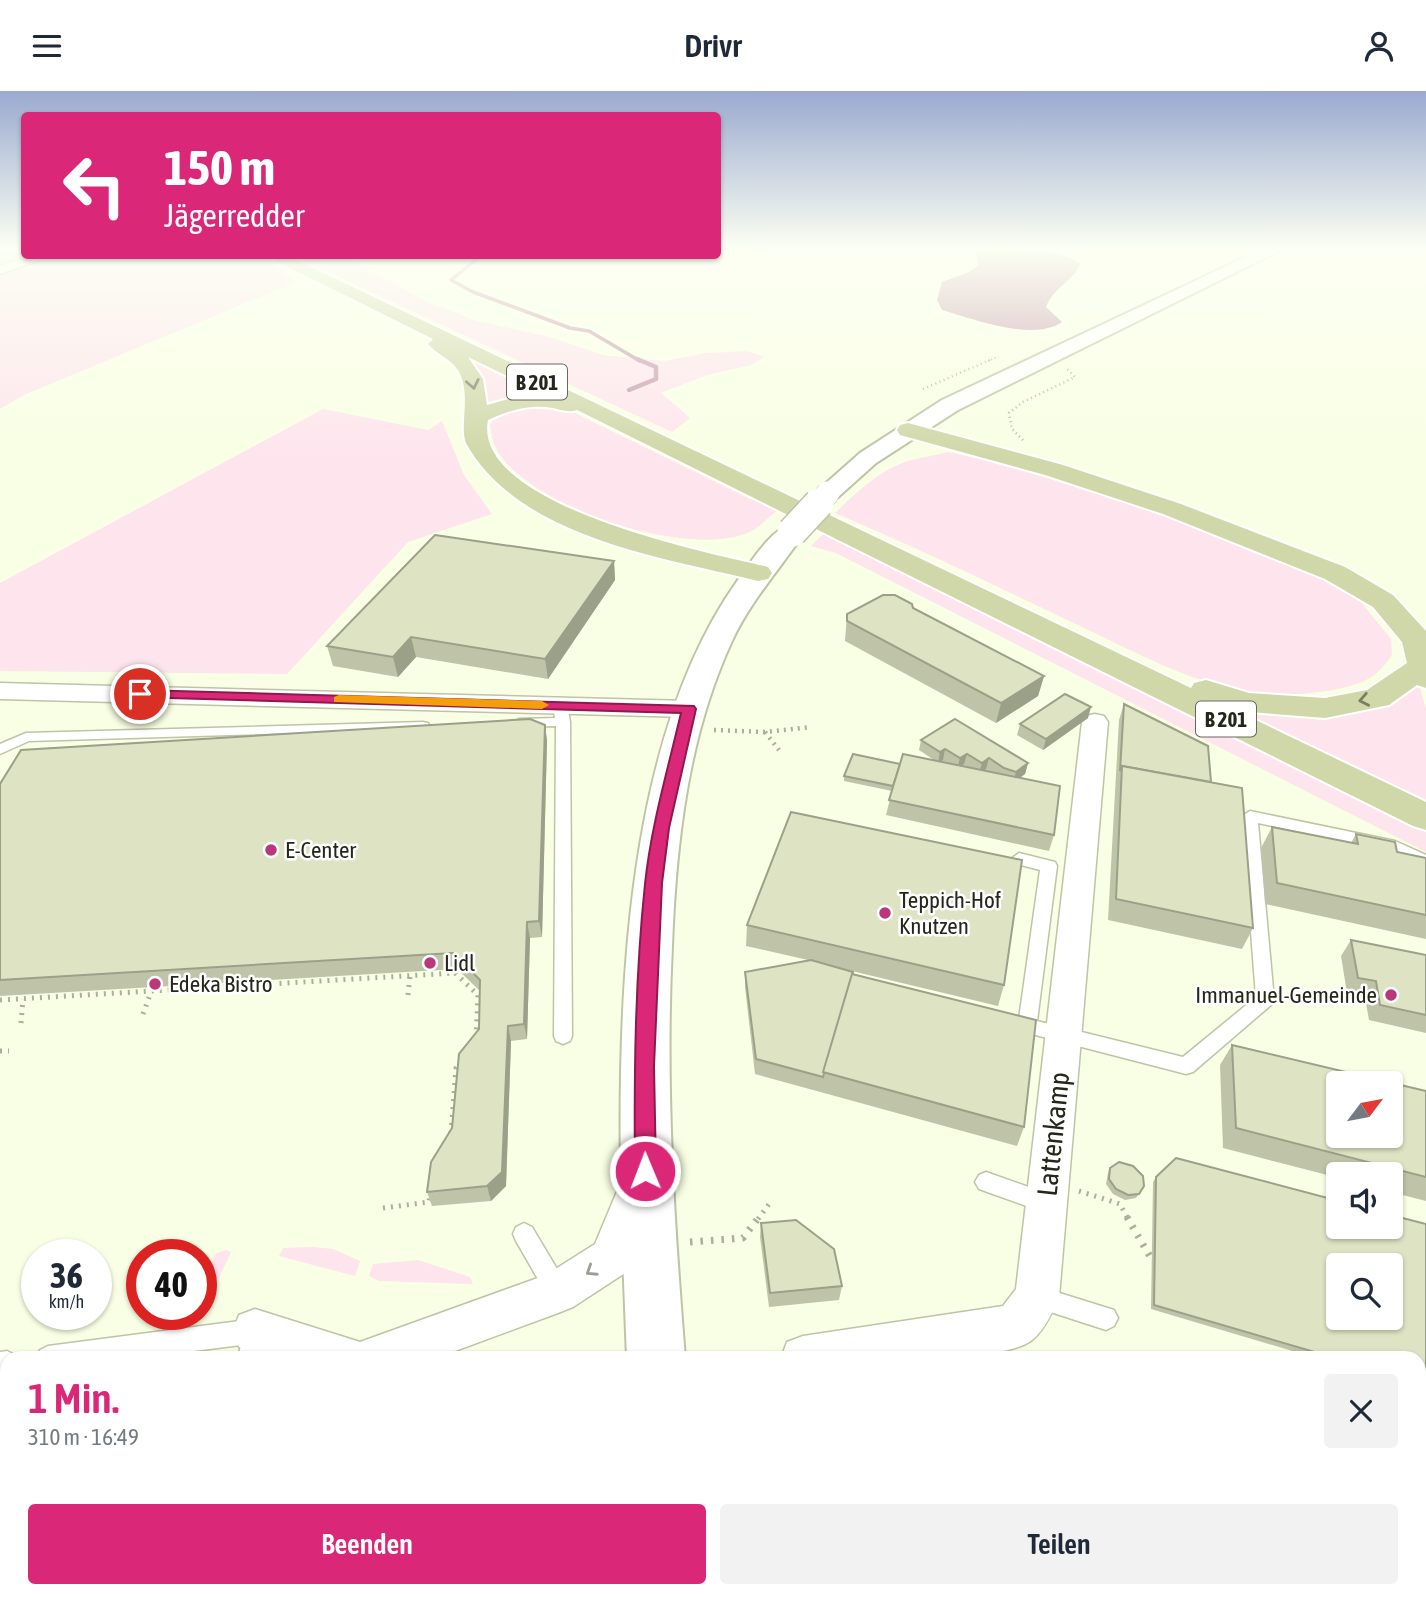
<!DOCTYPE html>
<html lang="de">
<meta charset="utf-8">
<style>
body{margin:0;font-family:"Asap Condensed",sans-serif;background:#f2f2f3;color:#1f2937;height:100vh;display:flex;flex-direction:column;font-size:26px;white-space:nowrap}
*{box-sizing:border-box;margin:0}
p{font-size:23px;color:#747a83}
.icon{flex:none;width:38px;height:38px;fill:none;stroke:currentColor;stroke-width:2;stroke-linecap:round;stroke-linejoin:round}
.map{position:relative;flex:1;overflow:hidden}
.drawer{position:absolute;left:0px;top:1260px;width:1426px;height:247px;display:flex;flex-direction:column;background:#fff;border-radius:21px 21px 0 0;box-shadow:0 2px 5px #0004}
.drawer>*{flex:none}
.banner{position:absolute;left:21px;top:21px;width:700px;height:147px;border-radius:7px;box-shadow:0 2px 5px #0004;background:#db2777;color:#fff;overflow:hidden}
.needle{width:46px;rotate:58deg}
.tools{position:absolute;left:1326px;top:980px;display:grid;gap:14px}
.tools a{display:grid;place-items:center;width:77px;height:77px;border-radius:7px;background:#fff;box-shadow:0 2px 5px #0004;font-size:35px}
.speed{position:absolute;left:21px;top:1148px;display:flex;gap:14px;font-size:35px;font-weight:700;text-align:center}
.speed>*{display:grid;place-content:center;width:91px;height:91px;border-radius:50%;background:#fff;box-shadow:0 2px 5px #0004;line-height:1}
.speed small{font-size:18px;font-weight:400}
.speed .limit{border:10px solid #d22;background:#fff;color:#111}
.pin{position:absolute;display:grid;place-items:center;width:60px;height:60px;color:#fff;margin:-30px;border:4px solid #fff;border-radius:50%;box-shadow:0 2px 7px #0007}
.me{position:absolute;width:77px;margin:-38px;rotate:359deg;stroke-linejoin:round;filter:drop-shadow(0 0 5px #0008)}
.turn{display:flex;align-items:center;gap:24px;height:147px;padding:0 28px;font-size:32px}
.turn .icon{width:91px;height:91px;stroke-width:2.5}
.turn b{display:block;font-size:49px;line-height:60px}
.round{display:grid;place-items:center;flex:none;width:74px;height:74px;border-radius:7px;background:#f2f2f3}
.headline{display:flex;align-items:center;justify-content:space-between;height:119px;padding:0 28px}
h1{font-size:42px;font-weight:600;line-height:52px;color:#db2777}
.cta{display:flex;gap:14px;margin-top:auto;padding:14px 28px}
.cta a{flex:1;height:80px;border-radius:7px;background:#db2777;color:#fff;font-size:28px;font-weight:600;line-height:80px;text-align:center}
.cta a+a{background:#f2f2f3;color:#1f2937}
header{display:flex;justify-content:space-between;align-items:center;height:91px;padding:0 28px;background:#fff;font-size:32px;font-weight:600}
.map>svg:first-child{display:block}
.green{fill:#fee4ed}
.water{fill:#c59aaa}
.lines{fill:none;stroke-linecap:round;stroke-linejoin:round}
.stream-far1{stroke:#c59aaa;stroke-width:3.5}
.stream{stroke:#c59aaa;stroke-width:4.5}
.service-casing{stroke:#bec4a4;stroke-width:3}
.minor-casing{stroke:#bec4a4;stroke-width:3}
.tertiary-casing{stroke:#bec4a4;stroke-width:4}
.primary-casing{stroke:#fff;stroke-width:4}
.path-far4{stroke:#abb09a;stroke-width:2;stroke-dasharray:1 2.5;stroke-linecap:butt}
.path-far3{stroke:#abb09a;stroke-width:2.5;stroke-dasharray:1 3.5;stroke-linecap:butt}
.path-far2{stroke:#abb09a;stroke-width:4.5;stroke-dasharray:2 5;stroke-linecap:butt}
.path-far1{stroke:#abb09a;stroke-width:5;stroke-dasharray:2 6;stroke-linecap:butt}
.path{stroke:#abb09a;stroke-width:7;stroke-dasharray:2.5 8;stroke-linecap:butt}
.service{fill:#fff;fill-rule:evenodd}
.minor{fill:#fff;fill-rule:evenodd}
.tertiary{fill:#fff;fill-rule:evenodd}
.primary{fill:#d0d7a8;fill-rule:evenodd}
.tertiary-bridge-far1-casing{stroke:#bec4a4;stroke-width:24;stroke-linecap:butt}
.tertiary-bridge-casing{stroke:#bec4a4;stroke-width:32;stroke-linecap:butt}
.tertiary-bridge-far1{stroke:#fff;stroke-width:23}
.tertiary-bridge{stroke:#fff;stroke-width:29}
.wall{fill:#bfc4a8}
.shaded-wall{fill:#9ba088}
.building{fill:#dee4c3;stroke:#9ba088;stroke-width:2;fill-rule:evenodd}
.oneway{stroke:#7a7f61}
.oneway2{stroke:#9c9e98}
.route{fill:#db2777;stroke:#8e194d;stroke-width:2}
.slow{fill:#f59e0b}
.poi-dot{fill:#bc367a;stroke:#fff;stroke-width:2.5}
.labels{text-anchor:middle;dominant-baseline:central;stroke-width:5;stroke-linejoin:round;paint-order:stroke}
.shield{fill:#fff;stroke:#66685f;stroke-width:2}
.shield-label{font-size:21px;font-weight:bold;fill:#24271a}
.poi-label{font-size:23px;fill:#24271a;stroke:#fff;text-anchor:start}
.near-street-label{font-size:28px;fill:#24271a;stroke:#fff}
</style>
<header><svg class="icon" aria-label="menu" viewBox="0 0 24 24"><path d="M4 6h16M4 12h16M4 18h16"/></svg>Drivr<svg class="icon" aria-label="person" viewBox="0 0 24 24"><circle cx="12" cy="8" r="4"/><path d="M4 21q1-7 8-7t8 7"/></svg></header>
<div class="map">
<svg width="1426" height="1506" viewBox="0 0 1426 1506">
<rect width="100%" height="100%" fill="#f9ffe4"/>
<!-- green -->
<g class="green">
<polygon points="0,157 24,157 24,164 259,165 272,171 296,191 24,304 0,318"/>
<polygon points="294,165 344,165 427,211 477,230 550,246 603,264 664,270 707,262 747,260 765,266 751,274 707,284 661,302 690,327 672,341"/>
<polygon points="471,269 474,269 551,305 486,317 482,288"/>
<path d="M539,313L569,319L750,408L779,418C769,426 757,439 745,443C682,465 544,419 503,368C494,357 492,347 490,334C501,317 520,317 539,313Z"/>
<polygon points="323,318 428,339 442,330 464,384 492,423 408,451 287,583 0,580 0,492"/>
<path d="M948,361L999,372L1163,423L1306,478L1360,510L1391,548L1392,564C1387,571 1381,579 1374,584C1351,603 1274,607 1245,601C1188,590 1133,560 1082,536C1000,497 918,457 835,422C856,402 877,381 905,371C920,366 934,365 948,361Z"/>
<polygon points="826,440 1426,734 1426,761 836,462 811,455"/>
<polygon points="1409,593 1419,593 1426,618 1426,715 1206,605 1295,620"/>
<polygon points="313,1156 333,1158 360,1170 355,1185 279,1165 283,1157"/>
<polygon points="226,1159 231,1161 205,1217 203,1193 215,1163"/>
<polygon points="418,1169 470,1186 473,1193 379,1190 369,1185 373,1173"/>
</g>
<!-- water -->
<path class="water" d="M982,157C1016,157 1050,155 1080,172C1077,188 1054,195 1046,216L1062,231C1034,251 973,228 942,219L937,209L942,191L969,181L978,175L976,159Z"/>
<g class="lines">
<!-- stream-far1 -->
<polyline class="stream-far1" points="482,164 451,189 473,201 570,237 589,240 640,270"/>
<!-- stream -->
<polyline class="stream" points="629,299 656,288 656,276 637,268"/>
<defs>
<g id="service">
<polygon points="560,610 567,614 570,631 572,945 570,950 563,953 556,950 554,945 556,635 519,636 512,632 519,628 555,627 553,614"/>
<polygon points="423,631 428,632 430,635 428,638 29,650 0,663 0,653 26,642"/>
<polygon points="1250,720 1395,750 1426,764 1426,777 1391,761 1258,732 1274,909 1271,914 1193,981 1186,983 1020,940 1018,935 1040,779 1013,772 1011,768 1019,762 1055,771 1057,775 1037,930 1183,966 1256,906 1242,725"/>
<polygon points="986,1081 1054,1105 1057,1112 1054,1119 1046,1122 979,1098 975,1091 979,1084"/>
<polygon points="524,1132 532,1136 566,1193 569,1201 566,1209 558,1212 550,1209 516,1150 513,1143 516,1136"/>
<polygon points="1037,1195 1114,1219 1118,1227 1114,1235 1106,1239 1029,1214 1026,1206 1029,1198"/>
<polygon points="255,1228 263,1232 267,1240 262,1267 238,1267 241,1254 139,1267 36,1267 40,1259 48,1255"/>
<polygon points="7,1260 15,1264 17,1267 7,1267 7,1284 0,1285 0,1261"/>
<rect x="536" y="1500" width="28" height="6"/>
</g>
<g id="minor">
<polygon points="33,164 53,164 0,183 0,175"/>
<polygon points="0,592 689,610 698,613 702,618 698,623 689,626 0,608"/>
<path d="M1095,623L1104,625L1108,631L1059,1206C1053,1220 1044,1240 1032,1249C1017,1261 978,1264 960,1267H781L787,1251L803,1245L1003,1215L1016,1198L1082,631L1086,625Z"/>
<polygon points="637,1080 651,1086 657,1099 625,1182 573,1216 558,1222 436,1267 271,1267 239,1256 233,1240 239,1224 255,1218 360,1251 546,1184 595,1153 623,1086"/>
</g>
<g id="tertiary">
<polygon points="1265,157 1285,157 958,319 876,372 837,407 828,410 819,407 815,402 860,362 942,309"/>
<path d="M792,433L801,435L805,441C780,478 751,509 732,550C688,645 676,751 672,855C665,992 674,1130 685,1267H627C618,1035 598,685 738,489C751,471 771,438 792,433Z"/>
<polygon points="635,1500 701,1500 703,1506 635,1506"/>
</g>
<path id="primary" d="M264,164H286L1191,597L1194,592L1206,589L1249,602L1325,607L1367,599L1407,572L1402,551L1373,516L1325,488L1163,423L1045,384L900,344L897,339L900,334L908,332L1063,374L1181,413L1345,476L1393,504L1426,540V597L1417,594L1389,614L1325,627L1237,620L1426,711V739L1413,735L577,319C566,323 556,316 544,316C524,314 506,321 488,329C471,415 710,462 768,476L772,482L768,488L758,490C661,466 521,447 467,354C458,338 472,305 459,281C452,268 437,264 428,253L433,248ZM468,266L544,303L522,304L487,314L483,288Z"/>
</defs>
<!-- service casing -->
<use href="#service" class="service-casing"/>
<!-- minor casing -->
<use href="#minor" class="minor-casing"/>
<!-- tertiary casing -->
<use href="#tertiary" class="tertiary-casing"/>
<!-- primary casing -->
<use href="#primary" class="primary-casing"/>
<!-- path-far4 -->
<polyline class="path-far4" points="988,270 998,266"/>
<!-- path-far3 -->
<g class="path-far3">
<polyline points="923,298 992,268"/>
<polyline points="1023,349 1012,338 1009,322 1023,311 1075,286 1067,278"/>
</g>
<!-- path-far2 -->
<g class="path-far2">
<polyline points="714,639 765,641 811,636"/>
<polyline points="765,641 779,659"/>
</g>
<!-- path-far1 -->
<g class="path-far1">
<polyline points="408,904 410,885"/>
<polyline points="0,909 455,882 478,904 476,948"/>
<polyline points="143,923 151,901"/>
<polyline points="21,932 23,908"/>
<polyline points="0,960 9,960"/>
<polyline points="451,1042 456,977 460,972"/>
<polyline points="1079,1100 1120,1113 1128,1128"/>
<polyline points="383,1117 429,1111 430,1102"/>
<polyline points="758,1128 772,1109"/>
</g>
<!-- path -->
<g class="path">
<polyline points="1127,1126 1152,1169"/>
<polyline points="690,1151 743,1147 759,1126"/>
</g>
<!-- service -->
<use href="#service" class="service"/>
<!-- minor -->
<use href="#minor" class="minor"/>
<!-- tertiary -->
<use href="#tertiary" class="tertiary"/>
<!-- primary -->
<use href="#primary" class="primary"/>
<defs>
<polyline id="tertiary-bridge-far1" points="817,414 828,402"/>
<polyline id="tertiary-bridge" points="792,441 819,412"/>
</defs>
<!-- tertiary-bridge-far1 casing -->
<use href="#tertiary-bridge-far1" class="tertiary-bridge-far1-casing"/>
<!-- tertiary-bridge casing -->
<use href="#tertiary-bridge" class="tertiary-bridge-casing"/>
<!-- tertiary-bridge-far1 -->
<use href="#tertiary-bridge-far1" class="tertiary-bridge-far1"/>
<!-- tertiary-bridge -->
<use href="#tertiary-bridge" class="tertiary-bridge"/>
</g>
<!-- wall -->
<g class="wall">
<polygon points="614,470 615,489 548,588 416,566 398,586 333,575 327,555"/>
<polygon points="913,517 1044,585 1038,605 996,632 845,550 847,523"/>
<polygon points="1124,613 1211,691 1253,837 1242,858 1108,829 1119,629"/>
<polygon points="1088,627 1043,659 1017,644 1020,633"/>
<polygon points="545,634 547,650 542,846 530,847 527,948 511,950 506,1095 491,1110 432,1115 427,1101 452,1037 479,938 480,900 457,878 0,905 0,693"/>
<polygon points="921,649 1028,672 1025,683 1020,687 1054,744 1049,760 886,724 892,700 844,690 844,685 900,673 934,669 919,659"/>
<polygon points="1272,736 1351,752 1356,743 1397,761 1426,767 1426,848 1265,813 1261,757"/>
<polygon points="747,834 1004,894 998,915 835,876 853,884 1024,1036 1017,1055 755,983 745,896 745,881 808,869 746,855"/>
<polygon points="1351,849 1426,864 1426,942 1369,929 1365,906 1347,902 1341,865"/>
<polygon points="1232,954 1426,1000 1426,1110 1391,1101 1391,1083 1339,1083 1339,1087 1223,1057 1220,974"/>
<polygon points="1110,1077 1144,1095 1136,1107 1125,1109 1113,1103 1106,1093 1108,1082"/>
<polygon points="1156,1086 1426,1133 1426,1300 1419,1298 1419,1267 1316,1267 1151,1218 1153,1091"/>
<polygon points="761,1132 842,1195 839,1209 769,1216 760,1146"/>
</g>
<!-- shaded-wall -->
<g class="shaded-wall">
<polygon points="614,470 615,489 548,588 545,568"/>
<polygon points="411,546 416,566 398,586 393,566"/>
<polygon points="1044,585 1038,605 996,632 1001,612"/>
<polygon points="1091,616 1088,627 1043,659 1046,648"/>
<polygon points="545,634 547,650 542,846 539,830"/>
<polygon points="945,658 943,669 938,672 940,661"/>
<polygon points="967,663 964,673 957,678 960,667"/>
<polygon points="989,667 986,678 979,682 982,672"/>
<polygon points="1028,672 1025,683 1013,691 1016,681"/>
<polygon points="527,831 530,847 527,948 524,933"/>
<polygon points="508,935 511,950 506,1095 491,1110 487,1095"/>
<polygon points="4,1473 7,1474 7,1506 0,1506"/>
<rect x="478" y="1500" width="6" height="6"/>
</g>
<!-- building -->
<g class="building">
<polygon points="435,444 614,470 545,568 411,546 393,566 327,555"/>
<polygon points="883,504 895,504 912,513 913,517 1044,585 1001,612 847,530 847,523"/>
<polygon points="1065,603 1091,616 1046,648 1020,633"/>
<polygon points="1124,613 1208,655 1211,691 1122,675 1120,680"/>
<polygon points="530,628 545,634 539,830 527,831 524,933 508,935 502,1081 487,1095 427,1101 431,1071 452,1037 459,963 479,938 480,889 453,862 0,889 0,693 21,659"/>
<polygon points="955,628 1028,672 1016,681 1004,677 989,667 982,672 967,663 960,667 945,658 940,661 921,649"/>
<polygon points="853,663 900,673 893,695 844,685"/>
<polygon points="903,663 1060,695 1054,744 889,709"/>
<polygon points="1122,675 1242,697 1253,837 1116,808"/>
<polygon points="791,721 1022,769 1004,894 747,834"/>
<polygon points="1272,736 1358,753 1356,743 1395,751 1397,761 1426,767 1426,824 1277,792"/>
<polygon points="1351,849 1426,864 1426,924 1380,914 1376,890 1358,887"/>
<polygon points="811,869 853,881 823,986 756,968 745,881"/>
<polygon points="852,883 1036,929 1024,1036 823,981"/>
<path d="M1232,954L1426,1000V1086L1236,1037ZM1339,992H1391V1045H1339Z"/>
<path d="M1176,1067L1339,1110V1136H1391V1124L1426,1133V1294L1419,1292V1267H1335L1154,1214L1156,1086ZM1339,1174H1391V1227H1339Z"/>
<polygon points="1119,1071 1133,1075 1143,1085 1144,1095 1139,1103 1128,1104 1116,1098 1109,1088 1110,1077"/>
<polygon points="796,1129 834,1158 842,1195 770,1202 761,1132"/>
<polygon points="4,1473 0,1506 0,1474"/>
<polygon points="270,1500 478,1500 478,1506 269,1506"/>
</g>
<!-- one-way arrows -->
<defs><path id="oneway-chevron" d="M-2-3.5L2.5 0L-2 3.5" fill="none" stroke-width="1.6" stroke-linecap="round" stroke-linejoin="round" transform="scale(1.75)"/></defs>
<g class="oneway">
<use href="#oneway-chevron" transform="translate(473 293) rotate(79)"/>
<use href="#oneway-chevron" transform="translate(1364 609) rotate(169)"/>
</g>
<use class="oneway2" href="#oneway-chevron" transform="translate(591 1180) rotate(147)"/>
<!-- sky -->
<linearGradient id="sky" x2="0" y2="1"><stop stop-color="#9aaacf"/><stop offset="0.43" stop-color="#fcfff3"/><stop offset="1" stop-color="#fcfff3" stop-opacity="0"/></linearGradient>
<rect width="1426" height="367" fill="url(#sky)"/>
<!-- route -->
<path class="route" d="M140,599L694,615L696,618L669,737L662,792L654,975L656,1080L653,1086L645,1089L638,1086L635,1080C634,984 635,888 645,793C651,735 668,678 681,622L135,606L133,603Z"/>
<!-- slow -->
<polygon class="slow" points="339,604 542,610 549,614 542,618 334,611 334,606"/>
<!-- markers -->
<g class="poi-dot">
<circle cx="271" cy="759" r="7"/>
<circle cx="885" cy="822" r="7"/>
<circle cx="430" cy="872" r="7"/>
<circle cx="155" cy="893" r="7"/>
<circle cx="1391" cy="904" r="7"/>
</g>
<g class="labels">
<!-- shield labels -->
<g class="shield">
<rect x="507" y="273.5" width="60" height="35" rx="5"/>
<rect x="1196" y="610.5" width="60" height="35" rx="5"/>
</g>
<g class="shield-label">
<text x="537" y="291">B 201</text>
<text x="1226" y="628">B 201</text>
</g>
<!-- poi labels -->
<g class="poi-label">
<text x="285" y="759">E-Center</text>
<text x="899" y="809">Teppich-Hof<tspan x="899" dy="26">Knutzen</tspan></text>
<text x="444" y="872">Lidl</text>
<text x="169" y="893">Edeka Bistro</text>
<text x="1377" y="904" text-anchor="end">Immanuel-Gemeinde</text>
</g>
<!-- near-street labels -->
<g class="near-street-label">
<text transform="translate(1053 1043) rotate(-84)">Lattenkamp</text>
</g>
</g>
</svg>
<div class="tools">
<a><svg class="needle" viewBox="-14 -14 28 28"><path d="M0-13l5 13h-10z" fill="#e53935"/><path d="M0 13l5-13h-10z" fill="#747a83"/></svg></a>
<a><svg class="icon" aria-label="sound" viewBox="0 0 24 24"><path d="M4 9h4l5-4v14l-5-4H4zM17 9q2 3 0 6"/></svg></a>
<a><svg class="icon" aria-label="search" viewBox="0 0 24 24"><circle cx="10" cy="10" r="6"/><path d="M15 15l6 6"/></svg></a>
</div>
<div class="speed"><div>36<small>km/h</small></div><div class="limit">40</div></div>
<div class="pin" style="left:140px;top:603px;background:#d93025"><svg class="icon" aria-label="arrive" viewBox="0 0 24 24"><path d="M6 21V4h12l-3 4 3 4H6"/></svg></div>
<svg class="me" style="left:645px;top:1080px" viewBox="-20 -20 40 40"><circle r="17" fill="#db2777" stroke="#fff" stroke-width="3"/><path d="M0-11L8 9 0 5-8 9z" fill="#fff"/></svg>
<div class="banner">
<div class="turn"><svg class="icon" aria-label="left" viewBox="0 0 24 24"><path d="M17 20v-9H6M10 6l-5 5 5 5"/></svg><div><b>150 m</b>Jägerredder</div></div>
</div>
<section class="drawer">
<div class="headline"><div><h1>1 Min.</h1><p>310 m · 16:49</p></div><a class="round"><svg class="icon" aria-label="close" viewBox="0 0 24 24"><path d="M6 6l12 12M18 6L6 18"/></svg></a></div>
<div class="cta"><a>Beenden</a><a>Teilen</a></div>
</section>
</div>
